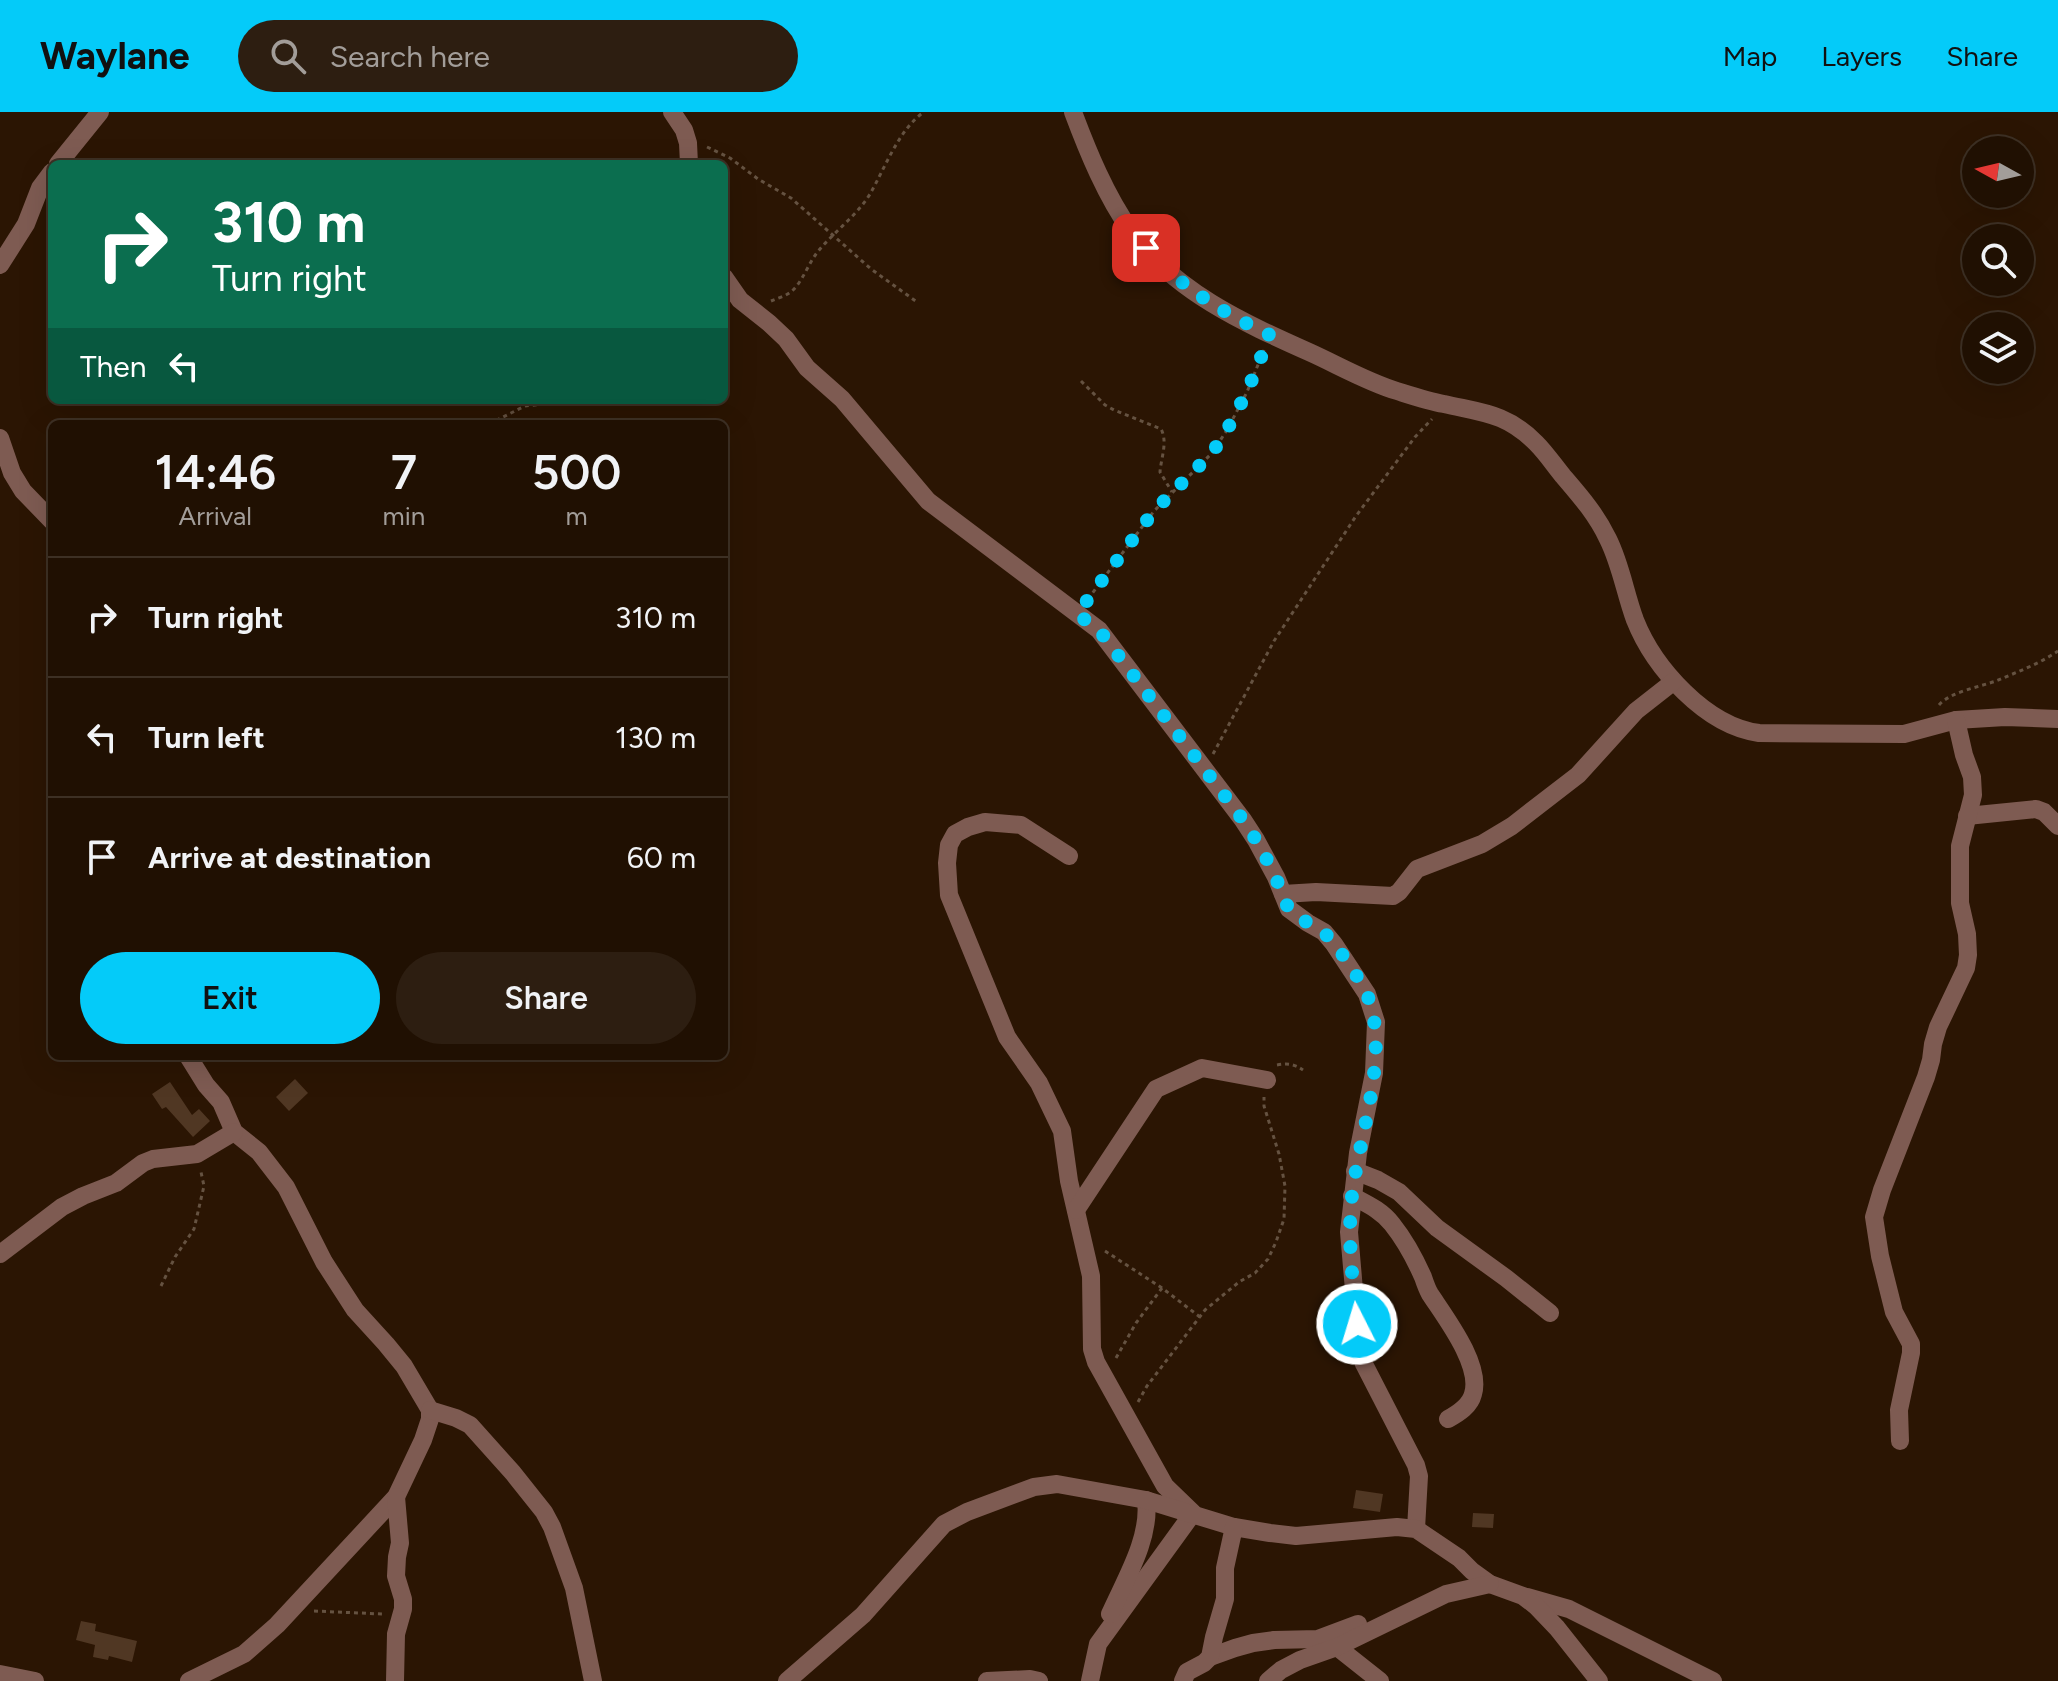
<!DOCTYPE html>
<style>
body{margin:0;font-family:Figtree,sans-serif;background:#2d1e11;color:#f1f3f6;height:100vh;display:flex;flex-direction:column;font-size:30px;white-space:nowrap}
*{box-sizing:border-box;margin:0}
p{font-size:26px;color:#a29d99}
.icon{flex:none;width:44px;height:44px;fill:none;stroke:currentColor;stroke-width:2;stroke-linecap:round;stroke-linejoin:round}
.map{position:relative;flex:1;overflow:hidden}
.side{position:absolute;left:48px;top:308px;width:680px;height:640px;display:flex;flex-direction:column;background:#201002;border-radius:12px;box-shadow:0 8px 32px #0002,0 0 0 2px #3d3024}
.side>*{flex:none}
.banner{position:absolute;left:48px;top:48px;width:680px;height:244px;border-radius:12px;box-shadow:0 8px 32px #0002,0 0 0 2px #3d3024;background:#0b6e4f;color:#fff;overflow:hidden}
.needle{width:52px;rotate:278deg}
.buttons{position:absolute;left:1962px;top:24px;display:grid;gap:16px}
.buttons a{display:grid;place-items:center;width:72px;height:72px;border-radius:50%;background:#201002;box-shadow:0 8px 32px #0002,0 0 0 2px #3d3024;font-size:40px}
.pin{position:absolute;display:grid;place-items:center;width:68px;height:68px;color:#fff;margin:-34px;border-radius:16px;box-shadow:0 4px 12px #0006}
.me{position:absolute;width:88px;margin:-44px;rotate:355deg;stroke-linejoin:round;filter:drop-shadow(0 0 6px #0008)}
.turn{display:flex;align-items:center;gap:28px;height:168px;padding:0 32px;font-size:36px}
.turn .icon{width:104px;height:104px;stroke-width:2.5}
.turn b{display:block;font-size:56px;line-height:68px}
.then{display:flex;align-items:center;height:76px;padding:0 32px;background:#0003;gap:16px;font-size:30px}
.eta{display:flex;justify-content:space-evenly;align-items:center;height:136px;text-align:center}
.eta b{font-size:48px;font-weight:600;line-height:56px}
.action{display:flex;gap:16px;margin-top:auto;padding:16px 32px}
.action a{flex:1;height:92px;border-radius:48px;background:#04cbf9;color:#111;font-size:32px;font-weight:600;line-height:92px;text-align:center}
.action a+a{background:#2d1e11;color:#f1f3f6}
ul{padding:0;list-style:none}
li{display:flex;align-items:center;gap:24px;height:120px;padding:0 32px;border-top:2px solid #3d3024}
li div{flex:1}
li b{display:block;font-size:30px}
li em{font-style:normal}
header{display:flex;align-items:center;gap:48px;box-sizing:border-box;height:112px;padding:0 40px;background:#04cbf9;color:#111}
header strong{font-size:38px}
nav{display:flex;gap:44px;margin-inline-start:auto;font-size:28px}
.search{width:560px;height:72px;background:#2d1e11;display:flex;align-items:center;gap:20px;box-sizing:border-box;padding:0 28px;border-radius:44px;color:#a29d99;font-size:30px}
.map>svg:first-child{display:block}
.building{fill:#503723}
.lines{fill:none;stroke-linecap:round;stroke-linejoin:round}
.path{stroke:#655241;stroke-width:3;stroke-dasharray:4 4;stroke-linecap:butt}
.minor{stroke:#7e5b52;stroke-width:18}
.route{stroke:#04cbf9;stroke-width:14;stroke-dasharray:0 25.2}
</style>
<header>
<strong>Waylane</strong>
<div class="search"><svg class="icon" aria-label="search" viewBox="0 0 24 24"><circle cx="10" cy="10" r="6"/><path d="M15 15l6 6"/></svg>Search here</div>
<nav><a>Map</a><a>Layers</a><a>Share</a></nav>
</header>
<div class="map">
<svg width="2058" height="1569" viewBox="0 0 2058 1569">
<rect width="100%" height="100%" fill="#2b1503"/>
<!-- building -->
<g class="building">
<polygon points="295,967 308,981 289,999 276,985"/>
<polygon points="170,970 192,1003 199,997 210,1009 193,1025 166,995 162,997 152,982"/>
<polygon points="1356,1378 1383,1382 1380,1400 1353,1396"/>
<polygon points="1473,1401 1494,1402 1493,1416 1472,1415"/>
<polygon points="81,1509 96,1512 95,1519 137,1529 132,1550 109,1544 108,1548 93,1545 95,1533 76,1528"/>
</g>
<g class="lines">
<!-- path -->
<g class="path">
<polyline points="707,35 730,46 758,67 791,86 871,157 917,190"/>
<path d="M771,189C778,186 787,184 793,178C803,168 808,153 816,142C832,121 856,105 870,82C885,56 899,17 924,0"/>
<path d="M1081,269L1105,293L1114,298L1161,317C1168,330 1161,346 1160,360L1172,380"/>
<polyline points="489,312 525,294 544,292 551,288"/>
<polyline points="1088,487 1154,399 1212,341 1227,318 1247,280 1264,238"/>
<path d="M1939,593C1950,580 1979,575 1996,569C2017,560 2039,552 2058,539"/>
<polyline points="1213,642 1274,529 1356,404 1415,325 1432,307"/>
<path d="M1277,953C1288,951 1294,952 1303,958"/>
<polyline points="1105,1139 1162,1176 1200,1205"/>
<polyline points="161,1174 175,1145 194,1117 204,1074 201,1060"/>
<polyline points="1116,1246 1136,1211 1162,1176"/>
<polyline points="1138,1290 1147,1274 1205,1198 1239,1170 1255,1161 1268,1147 1276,1130 1284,1107 1285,1074 1279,1042 1264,994 1264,985"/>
<polyline points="314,1499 382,1502"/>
</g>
<!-- minor -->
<g class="minor">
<polyline points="672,0 684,18 688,31 689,52"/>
<path d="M1073,0C1088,40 1106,84 1131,119C1173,179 1244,211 1309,240C1338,253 1367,270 1397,279C1413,284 1428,289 1444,292C1483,301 1506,301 1536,331C1546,341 1554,353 1563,364C1581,385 1596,402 1608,427C1621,453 1625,481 1635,508C1654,556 1706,614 1759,621L1904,622L1956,608L2005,605L2058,607"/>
<polyline points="58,52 100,0"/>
<polyline points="0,153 26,112 40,76 52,60"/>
<polyline points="724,165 740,188 769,211 786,227 807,256 842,287 928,389 1099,518 1243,708 1256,728 1276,765 1289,797 1308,811 1324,820 1334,832 1367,882 1376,910 1374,961 1358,1041 1349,1120 1359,1236 1364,1252 1416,1353 1419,1364 1416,1417"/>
<polyline points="0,326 12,361 23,379 52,409"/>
<polyline points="1967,704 2036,697 2044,700 2058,714"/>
<polyline points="1069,744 1021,713 985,710 968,715 955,722 949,733 947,751 949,783 1007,925 1039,971 1062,1019 1069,1069 1091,1164 1092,1237 1096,1250 1165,1374 1193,1401 1098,1532 1090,1569"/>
<polyline points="1283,782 1316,780 1393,784 1399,780 1417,757 1482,732 1512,714 1578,663 1636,599 1673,570"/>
<polyline points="188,944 206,973 221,990 234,1020 259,1040 286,1075 324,1150 355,1198 386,1232 404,1254 430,1298 430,1307 423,1328 396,1385 277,1513 244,1542 189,1569"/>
<polyline points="1355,1059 1378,1068 1399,1080 1437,1116 1506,1166 1550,1201"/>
<path d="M1352,1084C1367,1092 1381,1098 1392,1112C1404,1127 1415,1147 1423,1165C1425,1171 1427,1177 1430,1182C1445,1205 1482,1253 1473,1282C1470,1294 1459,1301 1448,1307"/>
<polyline points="1076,1098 1156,977 1202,956 1267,968"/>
<polyline points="0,1142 62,1095 83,1084 116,1071 143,1051 153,1047 197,1042 234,1020"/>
<polyline points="430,1298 456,1306 470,1313 513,1361 544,1400 552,1415 574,1476 593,1569"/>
<polyline points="1900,1329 1899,1298 1911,1241 1911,1232 1894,1200 1880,1144 1874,1105 1882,1078 1926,965 1931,948 1933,932 1938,915 1966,856 1968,843 1967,822 1960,791 1960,734 1973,683 1972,665 1964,643 1956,608"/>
<polyline points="1527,1485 1569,1497 1713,1569"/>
<path d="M1110,1502C1125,1468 1151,1426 1146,1388"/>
<polyline points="1337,1535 1380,1569"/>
<polyline points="1210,1545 1235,1536 1253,1531 1274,1528 1318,1527 1358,1512"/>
<polyline points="0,1562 35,1569"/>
<polyline points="395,1569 396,1522 403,1497 403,1487 396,1464 397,1445 400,1431 396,1385"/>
<polyline points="787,1569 863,1503 944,1412 967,1400 1034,1375 1057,1372 1146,1388 1234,1415 1270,1421 1296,1424 1397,1415 1416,1417 1459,1446 1472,1459 1490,1472 1523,1484 1536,1494 1557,1516 1599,1569"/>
<polyline points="987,1569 1030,1567 1039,1569"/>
<polyline points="1183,1569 1187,1560 1204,1551 1210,1545 1214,1525 1225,1487 1225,1456 1234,1415"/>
<polyline points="1268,1569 1281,1558 1300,1548 1337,1535 1446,1482 1490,1472"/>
</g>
</g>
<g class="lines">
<!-- route -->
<path class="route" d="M1146,136C1179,174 1225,202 1270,223L1247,280L1227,318L1212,341L1154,399L1077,502L1099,518L1243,708C1256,727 1267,746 1276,767C1281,776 1283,787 1288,795C1295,807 1312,811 1323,820C1334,828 1363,871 1368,885C1390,943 1359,1023 1352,1084C1347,1127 1353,1169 1357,1212"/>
</g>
</svg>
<div class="buttons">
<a><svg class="needle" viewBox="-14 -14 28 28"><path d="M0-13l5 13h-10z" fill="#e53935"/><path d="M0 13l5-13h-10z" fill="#a29d99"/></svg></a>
<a><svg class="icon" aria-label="search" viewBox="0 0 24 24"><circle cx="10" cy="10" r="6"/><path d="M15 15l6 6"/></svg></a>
<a><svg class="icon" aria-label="layers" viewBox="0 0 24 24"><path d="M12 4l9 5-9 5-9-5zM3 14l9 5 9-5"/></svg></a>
</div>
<div class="pin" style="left:1146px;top:136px;background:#d93025"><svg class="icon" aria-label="arrive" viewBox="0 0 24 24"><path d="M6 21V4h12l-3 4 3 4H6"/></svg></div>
<svg class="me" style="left:1357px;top:1212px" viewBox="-20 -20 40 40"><circle r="17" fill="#04cbf9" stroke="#fff" stroke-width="3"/><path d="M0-11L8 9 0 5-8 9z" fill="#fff"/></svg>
<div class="banner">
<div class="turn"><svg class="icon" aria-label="right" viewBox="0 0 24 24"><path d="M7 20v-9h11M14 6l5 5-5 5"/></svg><div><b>310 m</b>Turn right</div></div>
<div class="then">Then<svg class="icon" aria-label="left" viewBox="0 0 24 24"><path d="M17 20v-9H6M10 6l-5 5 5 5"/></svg></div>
</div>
<section class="side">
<div class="eta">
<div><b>14:46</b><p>Arrival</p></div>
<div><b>7</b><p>min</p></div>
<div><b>500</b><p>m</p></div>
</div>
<ul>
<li><svg class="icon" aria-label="right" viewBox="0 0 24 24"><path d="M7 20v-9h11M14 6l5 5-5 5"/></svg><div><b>Turn right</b></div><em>310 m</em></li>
<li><svg class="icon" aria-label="left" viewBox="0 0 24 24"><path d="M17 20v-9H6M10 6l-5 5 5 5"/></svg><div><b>Turn left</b></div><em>130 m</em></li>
<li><svg class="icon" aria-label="arrive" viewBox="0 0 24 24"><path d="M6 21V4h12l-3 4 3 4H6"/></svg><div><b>Arrive at destination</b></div><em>60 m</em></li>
</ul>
<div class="action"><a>Exit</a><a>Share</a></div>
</section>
</div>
